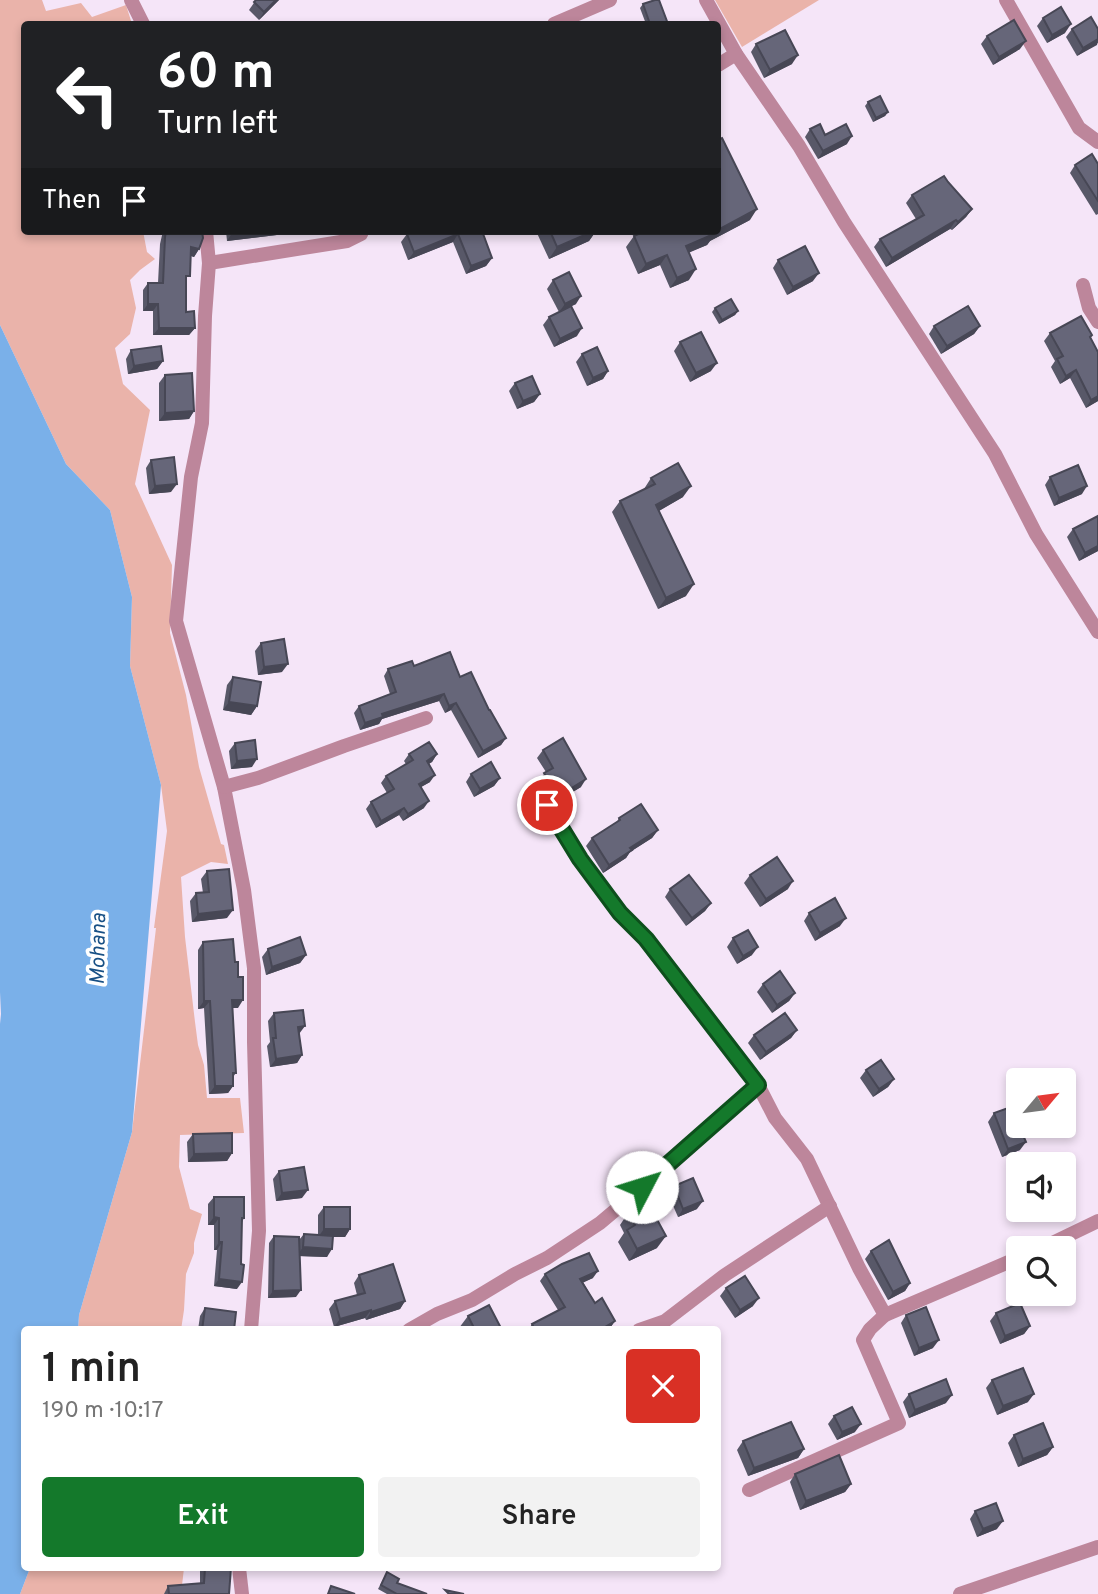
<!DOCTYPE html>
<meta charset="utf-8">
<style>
body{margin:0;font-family:Overpass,sans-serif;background:#f2f2f2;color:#222;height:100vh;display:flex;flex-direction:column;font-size:26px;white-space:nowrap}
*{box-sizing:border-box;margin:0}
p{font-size:23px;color:#767676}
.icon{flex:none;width:38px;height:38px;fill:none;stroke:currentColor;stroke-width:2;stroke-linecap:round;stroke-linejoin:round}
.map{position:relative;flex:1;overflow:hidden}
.panel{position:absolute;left:21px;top:1326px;width:700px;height:245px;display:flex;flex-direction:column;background:#fff;border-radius:7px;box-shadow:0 4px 10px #0003}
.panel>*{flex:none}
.guide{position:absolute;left:21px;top:21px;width:700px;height:214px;border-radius:7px;box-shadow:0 4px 10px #0003;background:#202124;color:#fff;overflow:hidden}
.needle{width:46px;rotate:61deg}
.buttons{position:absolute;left:1006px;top:1068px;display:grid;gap:14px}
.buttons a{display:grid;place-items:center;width:70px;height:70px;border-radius:7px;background:#fff;box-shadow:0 4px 10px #0003;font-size:35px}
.pin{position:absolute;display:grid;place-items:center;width:60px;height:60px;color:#fff;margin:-30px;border:4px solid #fff;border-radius:50%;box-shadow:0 2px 7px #0007}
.me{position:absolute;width:77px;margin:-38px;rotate:50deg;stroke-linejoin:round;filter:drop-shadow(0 0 5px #0008)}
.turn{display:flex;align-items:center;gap:24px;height:147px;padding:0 21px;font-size:32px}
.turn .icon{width:91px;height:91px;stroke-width:2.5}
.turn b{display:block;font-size:49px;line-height:60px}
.then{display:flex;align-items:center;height:66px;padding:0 21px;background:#0003;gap:14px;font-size:26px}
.round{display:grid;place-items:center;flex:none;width:74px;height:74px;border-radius:7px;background:#f2f2f2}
.headline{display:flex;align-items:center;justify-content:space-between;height:119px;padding:0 21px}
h1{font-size:42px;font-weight:600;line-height:52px}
.action{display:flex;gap:14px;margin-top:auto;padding:14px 21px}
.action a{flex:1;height:80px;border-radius:7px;background:#14792b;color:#fff;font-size:28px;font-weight:600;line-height:80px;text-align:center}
.action a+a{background:#f2f2f2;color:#222}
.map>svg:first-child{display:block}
.green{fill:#eab3aa}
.water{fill:#7ab0e9}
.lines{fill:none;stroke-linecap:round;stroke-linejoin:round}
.street{stroke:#bd869b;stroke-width:14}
.wall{fill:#585868}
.shaded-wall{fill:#474755}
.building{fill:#666679;stroke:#474755;stroke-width:2}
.route-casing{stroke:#0d4f1c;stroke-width:18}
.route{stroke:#14792b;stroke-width:12}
.labels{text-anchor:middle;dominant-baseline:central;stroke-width:7;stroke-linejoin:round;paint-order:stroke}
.water-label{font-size:21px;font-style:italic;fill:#185085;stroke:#fff}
</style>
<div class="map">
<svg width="1098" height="1594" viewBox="0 0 1098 1594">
<rect width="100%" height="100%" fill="#f5e5f8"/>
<!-- green -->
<g class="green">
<polygon points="0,0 42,0 46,11 81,3 92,17 126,5 132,24 24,24 24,231 143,231 147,252 155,259 140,270 130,280 136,308 130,334 115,348 123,384 150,410 135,484 172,565 170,633 186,695 199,767 221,844 224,845 228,864 211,862 181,877 185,937 195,1022 198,1045 204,1065 207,1098 240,1098 244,1133 180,1135 179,1167 190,1209 202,1214 194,1243 194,1253 186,1274 184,1310 181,1330 78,1330 79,1315 132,1132 156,928 154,928 167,831 161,785 130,666 132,597 110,510 66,464 0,325"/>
<polygon points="715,0 819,0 742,47"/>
<polygon points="30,1568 184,1568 181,1594 20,1594"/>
</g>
<!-- water -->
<polygon class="water" points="0,325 66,464 110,510 132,597 130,666 161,785 132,1132 79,1315 78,1330 24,1330 24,1568 30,1568 20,1594 0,1594 0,1024 1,1014 0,992"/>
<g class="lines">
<!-- street -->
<g class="street">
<polyline points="131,0 143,24"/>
<polyline points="706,0 736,54 799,146 844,222 995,454 1036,534 1098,632"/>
<polyline points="1006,0 1079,128 1098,142"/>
<polyline points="554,24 610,0"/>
<polyline points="718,65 736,54"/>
<polyline points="206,231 209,263 205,316 202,423 191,477 176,621 224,787 244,890 254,968 254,1042 259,1231 251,1330"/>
<polyline points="209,263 347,241 361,234 362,231"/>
<polyline points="1083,285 1089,308 1098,322"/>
<polyline points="224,787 258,778 344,746 426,718"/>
<polyline points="547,805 581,859 620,913 646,939 758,1085 775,1118 807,1159 859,1268 885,1315 1018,1258"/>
<polyline points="1042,1248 1098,1221"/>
<polyline points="409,1330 437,1314 472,1300 515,1274 547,1258 600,1223 663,1170 758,1085"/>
<polyline points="639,1330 665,1321 725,1275 830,1206"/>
<polyline points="749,1490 899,1423 863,1340 870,1329 885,1315"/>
<polyline points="239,1568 242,1594"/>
<polyline points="960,1594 1098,1547"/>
</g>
</g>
<!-- wall -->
<g class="wall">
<polygon points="256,0 279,0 259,20 249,10"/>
<polygon points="643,4 668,24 646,24 640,8"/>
<polygon points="1043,18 1065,33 1047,43 1037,26"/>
<polygon points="1072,29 1098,29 1098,43 1077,56 1066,37"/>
<polygon points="987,36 1020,49 993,65 981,44"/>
<polygon points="756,44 792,64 764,78 751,52"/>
<polygon points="868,102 888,112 885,116 873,122 865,106"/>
<polygon points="810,129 847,144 818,159 805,137"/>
<polygon points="1098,164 1098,214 1096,215 1070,173 1075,165"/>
<polygon points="948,182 972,209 966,217 952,230 950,229 886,267 874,247 880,239 916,219 906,203 912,195"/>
<polygon points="750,220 710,241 707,245 689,252 689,280 670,288 660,265 638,274 626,247 634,236"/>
<polygon points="163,231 202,231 199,249 194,257 191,256 186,282 186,312 195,328 189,335 153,335 153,311 143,311 143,290 148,283 158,283 160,244"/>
<polygon points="226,231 310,231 227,241"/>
<polygon points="411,231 483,231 482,233 492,258 486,266 466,274 453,242 408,260 401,242 407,234 411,233"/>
<polygon points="536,231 596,231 589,241 549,259"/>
<polygon points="778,260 813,281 787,295 773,268"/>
<polygon points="553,280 576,304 559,312 547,289"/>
<polygon points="715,308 738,311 735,315 719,324 712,312"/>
<polygon points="549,317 577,336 554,347 543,325"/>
<polygon points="934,326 980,326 974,334 941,354 929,334"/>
<polygon points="1050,333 1092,335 1090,338 1098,401 1086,408 1070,378 1060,384 1051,367 1055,361 1044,341"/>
<polygon points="680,342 711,371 690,382 674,351"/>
<polygon points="131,350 163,361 157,369 128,374 126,359"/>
<polygon points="582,354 608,371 603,379 587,386 576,362"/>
<polygon points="165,375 194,411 189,419 159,421 159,383"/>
<polygon points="515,383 540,394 534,402 517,409 509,391"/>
<polygon points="151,460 171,492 149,494 146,468"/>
<polygon points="1050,477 1082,494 1054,506 1045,485"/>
<polygon points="651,478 683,497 659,511 686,596 658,609 612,512 620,501 644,489"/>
<polygon points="1073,529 1098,551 1079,561 1067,537"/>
<polygon points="261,643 282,672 258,675 255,651"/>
<polygon points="414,666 460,677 489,710 506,738 501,745 478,758 451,710 445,713 439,701 382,719 379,724 360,730 354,713 359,706 390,694 384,676 388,669"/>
<polygon points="233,677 257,706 251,715 223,710 227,685"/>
<polygon points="235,743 252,767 231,769 229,751"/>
<polygon points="543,750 581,787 556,802 552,797 547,795 538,781 546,772 537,758"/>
<polygon points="409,754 437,754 432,762 428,764 430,782 421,787 424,808 403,821 399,815 376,828 366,809 371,802 387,793 381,783 386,776 406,764 404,761"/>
<polygon points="471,774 500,778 494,786 474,797 466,782"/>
<polygon points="619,818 658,830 652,838 630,852 626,858 603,873 586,846 592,838 617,822"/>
<polygon points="207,871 227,918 192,922 190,901 196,893 203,893 201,879"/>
<polygon points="750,875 788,889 760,907 744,883"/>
<polygon points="670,889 711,903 705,911 686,926 665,897"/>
<polygon points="809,913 840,926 815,941 804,921"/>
<polygon points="733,938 752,955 737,964 727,947"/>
<polygon points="203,942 235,962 238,977 238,1008 232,1008 236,1073 233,1077 233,1086 228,1093 209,1094 204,1008 198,1009 198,950"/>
<polygon points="268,949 306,955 300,963 266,975 262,957"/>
<polygon points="763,984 795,993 789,1001 772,1013 757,992"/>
<polygon points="274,1013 302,1055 297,1063 270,1067 267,1046 270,1042 268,1021"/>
<polygon points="797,1030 791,1038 760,1060 748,1043 754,1035"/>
<polygon points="866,1070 894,1079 888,1087 873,1097 860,1078"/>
<polygon points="994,1113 1020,1150 1002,1157 988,1122"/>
<polygon points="193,1134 232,1153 227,1161 188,1162 187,1142"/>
<polygon points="279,1171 302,1198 276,1201 273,1179"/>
<polygon points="674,1186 697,1209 678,1217 668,1194"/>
<polygon points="214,1197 244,1218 242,1222 237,1289 214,1286 217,1250 214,1250 214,1225 208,1225 208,1204"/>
<polygon points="324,1207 350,1229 345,1237 333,1237 327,1257 300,1256 296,1297 268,1298 269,1243 274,1236 299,1240 304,1234 318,1235 318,1215"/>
<polygon points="628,1213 657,1248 629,1261 618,1242 624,1233 620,1225"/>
<polygon points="871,1251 910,1283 905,1291 888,1300 865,1259"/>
<polygon points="545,1274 593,1278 583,1282 595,1303 615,1321 610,1328 607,1330 528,1330 532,1324 558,1310 540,1281"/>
<polygon points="359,1275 405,1301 400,1309 366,1320 365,1318 334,1327 329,1309 335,1301 357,1295 354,1283"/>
<polygon points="726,1288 753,1306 735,1318 720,1296"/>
<polygon points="205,1308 234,1330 198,1330 200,1316"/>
<polygon points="996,1313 1030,1326 1024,1334 1000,1344 990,1321"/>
<polygon points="906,1315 933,1348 914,1356 901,1323"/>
<polygon points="468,1316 502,1330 460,1330 459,1328"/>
<polygon points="992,1380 1028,1402 997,1415 986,1388"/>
<polygon points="909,1394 946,1403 909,1418 903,1402"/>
<polygon points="834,1416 855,1432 837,1440 828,1424"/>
<polygon points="1014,1435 1053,1447 1047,1455 1018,1467 1008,1443"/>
<polygon points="743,1441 804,1449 798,1458 748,1476 737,1450"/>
<polygon points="795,1474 851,1484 845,1492 800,1510 790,1482"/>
<polygon points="975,1511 997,1529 977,1537 970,1519"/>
<polygon points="200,1568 231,1568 229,1594 164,1594 168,1586 200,1583"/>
<polygon points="387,1572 397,1583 427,1594 387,1594 378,1589"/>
</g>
<!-- shaded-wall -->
<g class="shaded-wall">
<polygon points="276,0 279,0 259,20 264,12"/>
<polygon points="1071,24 1065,33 1047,43 1052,35"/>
<polygon points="1098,39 1097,45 1077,56 1083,48"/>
<polygon points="1026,41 1020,49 993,65 999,57"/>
<polygon points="798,55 792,64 764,78 770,70"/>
<polygon points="888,112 885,116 873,122 876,118"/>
<polygon points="852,136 847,144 818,159 823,151"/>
<polygon points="757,209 750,220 710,241 707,245 679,257 686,246"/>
<polygon points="972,209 966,217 952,230 958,222"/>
<polygon points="956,220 950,229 886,267 892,258"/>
<polygon points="250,231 310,231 227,241 232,233"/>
<polygon points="594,231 596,231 589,241 549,259 557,247"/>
<polygon points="458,234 453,242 408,260 414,252"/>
<polygon points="191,247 199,249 194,257 186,254"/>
<polygon points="667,255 660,265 638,274 646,264"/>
<polygon points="492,258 486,266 466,274 471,266"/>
<polygon points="696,269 689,280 670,288 677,278"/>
<polygon points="819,273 813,281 787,295 793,287"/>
<polygon points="581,296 576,304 559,312 565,304"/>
<polygon points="148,304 158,304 153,311 143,311"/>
<polygon points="738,311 735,315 719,324 722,320"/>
<polygon points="980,326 974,334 941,354 947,346"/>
<polygon points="159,328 195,328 189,335 153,335"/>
<polygon points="582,328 577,336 554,347 560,339"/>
<polygon points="163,361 157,369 128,374 134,366"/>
<polygon points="717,363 711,371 690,382 696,373"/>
<polygon points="1076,370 1070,378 1060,384 1066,376"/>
<polygon points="608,371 603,379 587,386 593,378"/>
<polygon points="540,394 534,402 517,409 523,401"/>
<polygon points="1098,396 1098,401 1086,408 1091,400"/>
<polygon points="194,411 189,419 159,421 165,413"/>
<polygon points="177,484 171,492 149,494 155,486"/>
<polygon points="691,486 683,497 648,517 656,505"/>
<polygon points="1087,486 1082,494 1054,506 1059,498"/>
<polygon points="1098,546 1098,551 1079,561 1085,553"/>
<polygon points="694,584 686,596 658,609 666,598"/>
<polygon points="288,664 282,672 258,675 264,667"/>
<polygon points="444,694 439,701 382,719 379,724 360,730 365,723 382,714"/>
<polygon points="229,702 257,706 251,715 223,710"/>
<polygon points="456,703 451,710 445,713 449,706"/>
<polygon points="506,738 501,745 478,758 483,751"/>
<polygon points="437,754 432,762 422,768 427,761"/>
<polygon points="257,759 252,767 231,769 237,761"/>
<polygon points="435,775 430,782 414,791 419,784"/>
<polygon points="500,778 494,786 474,797 480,789"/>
<polygon points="586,779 581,787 556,802 562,794"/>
<polygon points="553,787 558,789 552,797 547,795"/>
<polygon points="429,801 424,808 403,821 408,814"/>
<polygon points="404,808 399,815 376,828 381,821"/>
<polygon points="658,830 652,838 630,852 626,858 603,873 609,865 630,848"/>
<polygon points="793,881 788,889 760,907 766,899"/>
<polygon points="711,903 705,911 686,926 692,918"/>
<polygon points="233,910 227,918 192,922 198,914"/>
<polygon points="846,918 840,926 815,941 820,933"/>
<polygon points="758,947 752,955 737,964 743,956"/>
<polygon points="306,955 300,963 266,975 272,967"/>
<polygon points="795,993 789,1001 772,1013 777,1005"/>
<polygon points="232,1000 243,1000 238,1008 226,1008"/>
<polygon points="204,1001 210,1001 204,1008 198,1009"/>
<polygon points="305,1026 299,1034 298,1027"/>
<polygon points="797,1030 791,1038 760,1060 766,1052"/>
<polygon points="302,1055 297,1063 270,1067 276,1059"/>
<polygon points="894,1079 888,1087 873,1097 879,1089"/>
<polygon points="215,1086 233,1086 228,1093 209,1094"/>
<polygon points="1026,1142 1020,1150 1002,1157 1008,1149"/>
<polygon points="232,1153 227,1161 188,1162 194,1154"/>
<polygon points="308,1190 302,1198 276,1201 282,1193"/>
<polygon points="703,1201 697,1209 678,1217 683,1209"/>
<polygon points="214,1217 219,1218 214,1225 208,1225"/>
<polygon points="324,1229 350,1229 345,1237 318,1237"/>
<polygon points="666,1236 657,1248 629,1261 637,1249"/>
<polygon points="219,1242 222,1242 217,1250 214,1250"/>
<polygon points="303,1247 332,1249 327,1257 297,1256"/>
<polygon points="598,1271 593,1278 576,1286 580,1279"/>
<polygon points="219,1279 242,1282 237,1289 214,1286"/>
<polygon points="910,1283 905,1291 888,1300 893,1292"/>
<polygon points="301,1290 296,1297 268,1298 273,1291"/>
<polygon points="759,1298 753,1306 735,1318 740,1310"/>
<polygon points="405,1301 400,1309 366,1320 371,1312"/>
<polygon points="371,1310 365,1318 334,1327 340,1319"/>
<polygon points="615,1321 610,1328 607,1330 600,1330"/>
<polygon points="1030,1326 1024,1334 1000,1344 1005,1336"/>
<polygon points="939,1340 933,1348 914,1356 919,1348"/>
<polygon points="1034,1394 1028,1402 997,1415 1003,1406"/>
<polygon points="952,1395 946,1403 909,1418 915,1410"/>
<polygon points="861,1424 855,1432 837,1440 842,1432"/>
<polygon points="1053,1447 1047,1455 1018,1467 1023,1459"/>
<polygon points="804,1449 798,1458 748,1476 754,1468"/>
<polygon points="851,1484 845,1492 800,1510 806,1501"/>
<polygon points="1003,1521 997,1529 977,1537 983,1529"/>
</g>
<!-- building -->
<g class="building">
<polygon points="256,0 276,0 264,12 254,2"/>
<polygon points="655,0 659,0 668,24 650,24 643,4"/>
<polygon points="1061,7 1071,24 1052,35 1043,18"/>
<polygon points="1091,17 1098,29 1098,39 1083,48 1072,29"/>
<polygon points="1014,20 1026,41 999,57 987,36"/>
<polygon points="785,30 798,55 770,70 756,44"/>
<polygon points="880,96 888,112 876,118 868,102"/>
<polygon points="820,124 825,135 846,124 852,136 823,151 810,129"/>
<polygon points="722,138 757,209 718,230 718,140"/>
<polygon points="1092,154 1098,164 1098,201 1075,165"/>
<polygon points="944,176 948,182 972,209 958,222 956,220 892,258 880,239 924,215 912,195"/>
<polygon points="166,231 202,231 203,238 199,249 191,247 190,276 186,276 186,312 194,311 195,328 159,328 158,304 148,304 148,283 163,283 165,237"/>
<polygon points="232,231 250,231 232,233"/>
<polygon points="415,231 482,231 492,258 471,266 458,234 414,252 407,234"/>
<polygon points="550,231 594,231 557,247"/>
<polygon points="645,231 715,231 713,232 714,234 686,246 696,269 677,278 667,255 646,264 634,236"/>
<polygon points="805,246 819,273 793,287 778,260"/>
<polygon points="569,272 581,296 565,304 553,280"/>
<polygon points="731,299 738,311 722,320 715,308"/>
<polygon points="571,306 582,328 560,339 549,317"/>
<polygon points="968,306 980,326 947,346 934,326"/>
<polygon points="1081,316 1092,335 1090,337 1098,352 1098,396 1091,400 1076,370 1066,376 1057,359 1063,356 1050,333"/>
<polygon points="701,332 717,363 696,373 680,342"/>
<polygon points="161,346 163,361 134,366 131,350"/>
<polygon points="597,347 608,371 593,378 582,354"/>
<polygon points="192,373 194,411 165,413 165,375"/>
<polygon points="532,376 540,394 523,401 515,383"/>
<polygon points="174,457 177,484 155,486 151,460"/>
<polygon points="678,463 691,486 656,505 694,584 666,598 620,501 655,484 651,478"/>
<polygon points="1078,465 1087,486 1059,498 1050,477"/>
<polygon points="1098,516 1098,546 1085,553 1073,529"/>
<polygon points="284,639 288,664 264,667 261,643"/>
<polygon points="450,652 460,677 471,672 489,710 490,710 506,738 483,751 456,703 449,706 444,694 382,714 383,717 365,723 359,706 396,692 388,669 412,661 414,666"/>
<polygon points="233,677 261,682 257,706 229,702"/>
<polygon points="563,738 586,779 562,794 558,789 553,787 544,773 553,768 543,750"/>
<polygon points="255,740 257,759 237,761 235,743"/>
<polygon points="429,742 437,754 427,761 435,775 419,784 429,801 408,814 404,808 381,821 371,802 394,789 386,776 413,760 409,754"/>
<polygon points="491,762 500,778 480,789 471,774"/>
<polygon points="641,804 658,830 630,848 632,850 609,865 592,838 620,820 619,818"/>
<polygon points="777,857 793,881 766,899 750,875"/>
<polygon points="229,869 233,910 198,914 196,893 209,892 207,871"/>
<polygon points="689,875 711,903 692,918 670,889"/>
<polygon points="835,898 846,918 820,933 809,913"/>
<polygon points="748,930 758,947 743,956 733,938"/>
<polygon points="300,937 306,955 272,967 268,949"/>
<polygon points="233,939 235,962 238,962 238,977 243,977 243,1000 232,1000 236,1073 233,1073 233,1086 215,1086 210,1001 204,1001 203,942"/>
<polygon points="780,971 795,993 777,1005 763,984"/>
<polygon points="303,1010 305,1026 298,1027 302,1055 276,1059 273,1038 276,1038 274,1013"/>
<polygon points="785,1013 797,1030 766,1052 754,1035"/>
<polygon points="881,1060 894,1079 879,1089 866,1070"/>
<polygon points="1011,1107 1026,1142 1008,1149 994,1113"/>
<polygon points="232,1133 232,1153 194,1154 193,1134"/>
<polygon points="304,1167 308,1190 282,1193 279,1171"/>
<polygon points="693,1178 703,1201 683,1209 674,1186"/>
<polygon points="214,1197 244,1197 244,1218 242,1218 241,1264 244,1265 242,1282 219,1279 222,1242 219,1242 219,1218 214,1217"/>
<polygon points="648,1203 666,1236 637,1249 627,1230 635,1225 628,1213"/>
<rect x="324" y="1207" width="26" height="22"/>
<polygon points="304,1234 333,1236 332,1249 303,1247"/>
<polygon points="274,1236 299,1237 301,1290 273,1291"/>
<polygon points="889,1240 910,1283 893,1292 871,1251"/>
<polygon points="589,1253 598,1271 580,1279 595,1303 602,1298 615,1321 600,1330 535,1330 532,1324 565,1307 545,1274 562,1264"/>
<polygon points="393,1264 405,1301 371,1312 371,1310 340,1319 335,1301 365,1293 359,1275"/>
<polygon points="745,1276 759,1298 740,1310 726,1288"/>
<polygon points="1020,1303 1030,1326 1005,1336 996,1313"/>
<polygon points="489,1305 502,1330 475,1330 468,1316"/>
<polygon points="926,1307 939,1340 919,1348 906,1315"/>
<polygon points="205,1308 236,1312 234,1330 202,1330"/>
<polygon points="1023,1368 1034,1394 1003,1406 992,1380"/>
<polygon points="946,1379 952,1395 915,1410 909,1394"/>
<polygon points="852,1407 861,1424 842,1432 834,1416"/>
<polygon points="791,1422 804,1449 754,1468 743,1441"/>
<polygon points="1043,1423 1053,1447 1023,1459 1014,1435"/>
<polygon points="839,1455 851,1484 806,1501 795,1474"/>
<polygon points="996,1503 1003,1521 983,1529 975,1511"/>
<polygon points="205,1568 231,1568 229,1594 169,1594 168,1586 204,1583"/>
<polygon points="387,1572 399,1579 397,1583 427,1594 397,1594 381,1585"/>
<polygon points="331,1586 355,1594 328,1594"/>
<polygon points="445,1590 464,1594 449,1594"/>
</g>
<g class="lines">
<defs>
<polyline id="route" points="547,805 580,859 620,913 646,939 758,1085 642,1187"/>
</defs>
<!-- route casing -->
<use href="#route" class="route-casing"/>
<!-- route -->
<use href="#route" class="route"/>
</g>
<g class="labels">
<!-- water labels -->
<g class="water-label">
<text transform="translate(99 949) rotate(-89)">Mohana</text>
</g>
</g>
</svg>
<div class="buttons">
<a><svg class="needle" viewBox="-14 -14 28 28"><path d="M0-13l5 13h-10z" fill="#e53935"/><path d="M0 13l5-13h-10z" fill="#767676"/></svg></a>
<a><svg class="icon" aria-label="sound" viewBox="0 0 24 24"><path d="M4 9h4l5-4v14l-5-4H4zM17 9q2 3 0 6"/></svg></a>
<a><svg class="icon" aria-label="search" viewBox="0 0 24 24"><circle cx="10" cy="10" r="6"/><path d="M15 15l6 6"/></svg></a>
</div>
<div class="pin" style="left:547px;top:805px;background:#d93025"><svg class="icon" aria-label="arrive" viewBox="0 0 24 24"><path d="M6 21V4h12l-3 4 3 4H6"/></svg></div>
<svg class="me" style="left:642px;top:1187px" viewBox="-20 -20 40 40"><circle r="19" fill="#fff"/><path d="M0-13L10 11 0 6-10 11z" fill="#14792b"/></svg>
<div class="guide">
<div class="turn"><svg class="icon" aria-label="left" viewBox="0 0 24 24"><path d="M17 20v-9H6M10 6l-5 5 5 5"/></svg><div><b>60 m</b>Turn left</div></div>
<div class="then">Then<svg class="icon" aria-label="arrive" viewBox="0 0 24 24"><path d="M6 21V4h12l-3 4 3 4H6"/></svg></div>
</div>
<section class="panel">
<div class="headline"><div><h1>1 min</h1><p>190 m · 10:17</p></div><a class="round" style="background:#d93025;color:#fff"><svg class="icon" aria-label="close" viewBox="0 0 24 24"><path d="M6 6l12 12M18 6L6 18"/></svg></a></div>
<div class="action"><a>Exit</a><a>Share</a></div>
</section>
</div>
